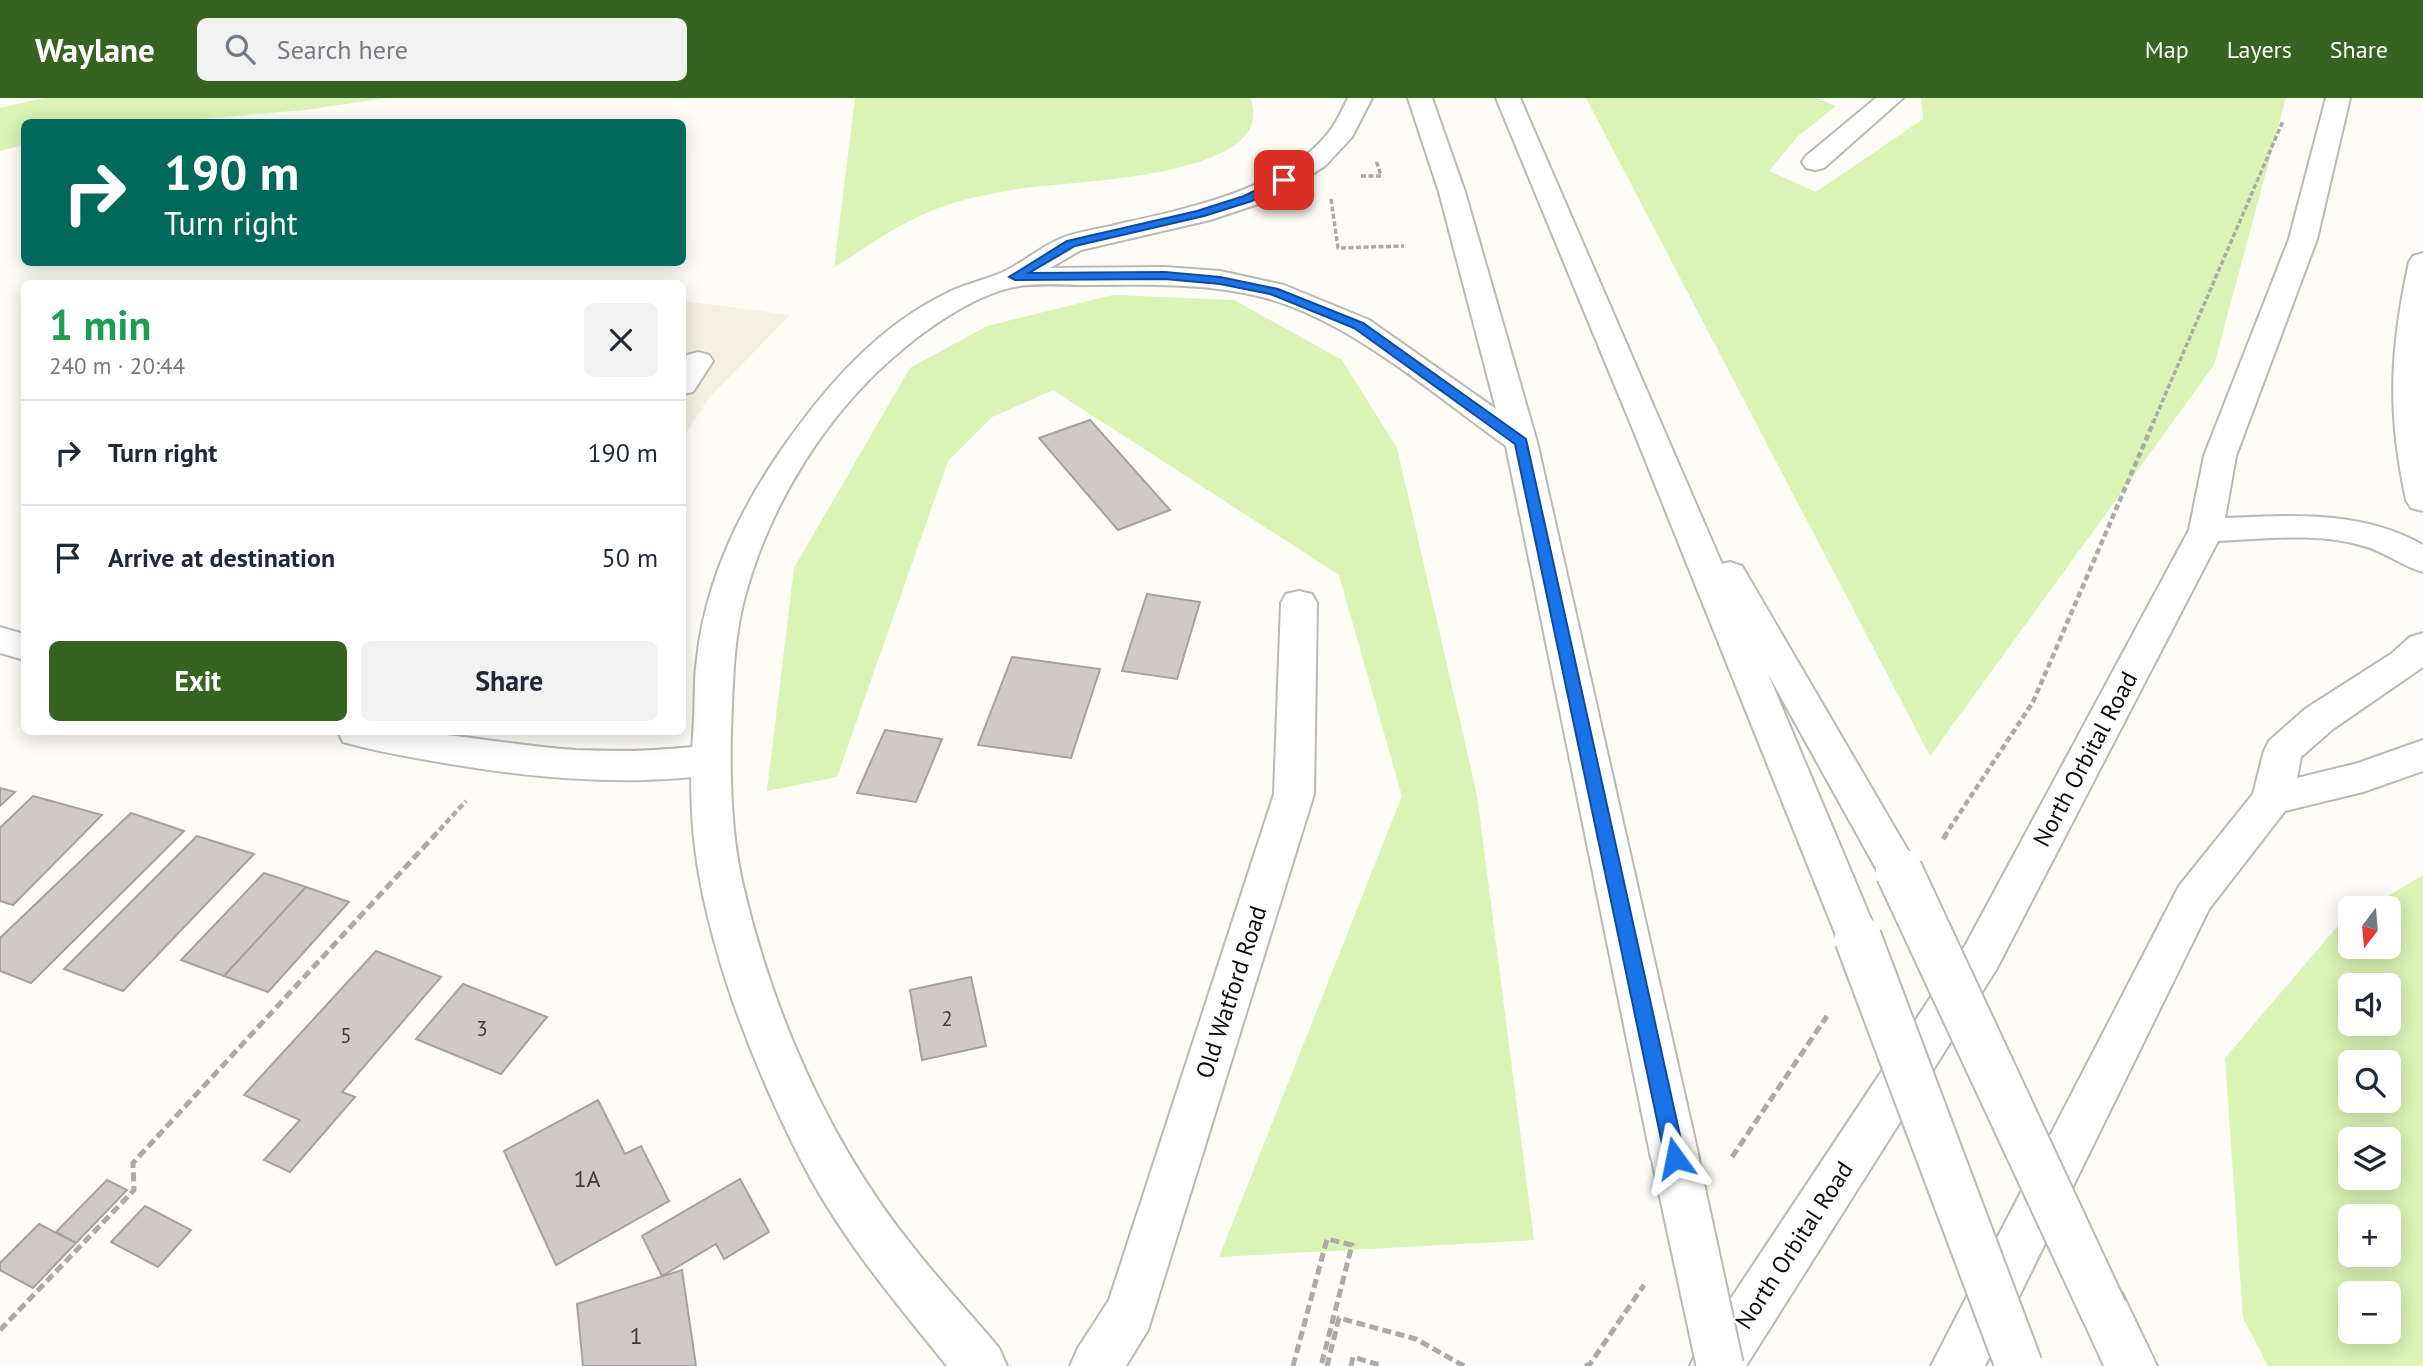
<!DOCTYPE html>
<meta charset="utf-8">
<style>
body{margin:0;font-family:"PT Sans",sans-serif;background:#f2f2f3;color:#1f2937;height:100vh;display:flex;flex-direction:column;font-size:26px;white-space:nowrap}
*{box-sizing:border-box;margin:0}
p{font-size:23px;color:#747a83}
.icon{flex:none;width:38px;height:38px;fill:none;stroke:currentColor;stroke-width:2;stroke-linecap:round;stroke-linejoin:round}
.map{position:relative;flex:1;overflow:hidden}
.drawer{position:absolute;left:21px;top:182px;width:665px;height:455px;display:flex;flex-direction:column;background:#fff;border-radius:10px;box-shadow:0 4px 18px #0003}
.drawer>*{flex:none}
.banner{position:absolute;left:21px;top:21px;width:665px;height:147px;border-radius:10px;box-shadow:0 4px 18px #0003;background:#00695c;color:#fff;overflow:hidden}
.needle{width:46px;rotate:196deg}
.buttons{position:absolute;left:2338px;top:798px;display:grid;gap:14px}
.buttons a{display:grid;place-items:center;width:63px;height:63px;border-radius:10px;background:#fff;box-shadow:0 4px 18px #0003;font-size:35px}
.pin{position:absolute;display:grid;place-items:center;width:60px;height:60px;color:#fff;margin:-30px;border-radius:14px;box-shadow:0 4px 10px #0006}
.me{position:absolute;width:77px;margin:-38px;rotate:348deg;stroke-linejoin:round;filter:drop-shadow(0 0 5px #0008)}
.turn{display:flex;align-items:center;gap:24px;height:147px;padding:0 28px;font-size:32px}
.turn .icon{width:91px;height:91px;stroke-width:2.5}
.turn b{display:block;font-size:49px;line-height:60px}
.round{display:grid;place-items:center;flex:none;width:74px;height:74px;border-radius:10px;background:#f2f2f3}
.overview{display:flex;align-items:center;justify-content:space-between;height:119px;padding:0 28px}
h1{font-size:42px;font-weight:700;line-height:52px;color:#1e9e55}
.button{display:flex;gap:14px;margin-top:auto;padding:14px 28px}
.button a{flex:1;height:80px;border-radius:10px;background:#376321;color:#fff;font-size:28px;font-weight:700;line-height:80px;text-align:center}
.button a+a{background:#f2f2f3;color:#1f2937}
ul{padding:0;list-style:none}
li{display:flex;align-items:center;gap:21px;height:105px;padding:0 28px;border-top:2px solid #e0e1e3}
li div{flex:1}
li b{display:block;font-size:26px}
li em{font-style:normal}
header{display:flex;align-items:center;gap:42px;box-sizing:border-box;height:98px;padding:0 35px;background:#376321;color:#fff}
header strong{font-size:33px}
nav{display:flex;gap:38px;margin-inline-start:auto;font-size:24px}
.search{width:490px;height:63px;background:#f2f2f3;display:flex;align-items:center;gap:18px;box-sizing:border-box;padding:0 24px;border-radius:10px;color:#747a83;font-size:26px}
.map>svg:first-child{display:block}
.built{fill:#f4f0e3}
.green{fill:#dbf3b5;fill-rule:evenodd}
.building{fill:#d0cac7;stroke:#a7a19e;stroke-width:2}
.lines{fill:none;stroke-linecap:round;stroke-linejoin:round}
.minor-casing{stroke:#bab9b3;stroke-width:4}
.highway-casing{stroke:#bab9b3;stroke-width:4}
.path-far2{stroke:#abaaa5;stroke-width:3.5;stroke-dasharray:5 2.5;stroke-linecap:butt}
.path-far1{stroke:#abaaa5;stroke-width:4.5;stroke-dasharray:6 3.5;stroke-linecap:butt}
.path{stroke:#abaaa5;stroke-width:5;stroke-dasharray:9 4.5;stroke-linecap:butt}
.minor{fill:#fff;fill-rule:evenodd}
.highway{fill:#fff;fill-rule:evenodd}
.highway-bridge-casing{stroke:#bab9b3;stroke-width:50;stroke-linecap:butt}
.highway-bridge{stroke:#fff;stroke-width:46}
.route{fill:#1a73e8;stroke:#114b97;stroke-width:2}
.labels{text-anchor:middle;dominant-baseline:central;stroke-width:5;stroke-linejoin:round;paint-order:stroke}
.number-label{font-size:21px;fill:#3e3c39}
.street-label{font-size:24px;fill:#0d0c0a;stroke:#fff}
.near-number-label{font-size:24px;fill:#3e3c39}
</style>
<header>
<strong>Waylane</strong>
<div class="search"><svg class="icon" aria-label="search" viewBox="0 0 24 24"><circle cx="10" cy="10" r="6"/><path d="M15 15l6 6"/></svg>Search here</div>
<nav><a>Map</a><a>Layers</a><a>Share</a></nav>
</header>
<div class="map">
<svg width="2423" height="1268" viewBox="0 0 2423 1268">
<rect width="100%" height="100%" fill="#fdfcf6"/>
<!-- built -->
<polygon class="built" points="683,203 790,217 708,301 683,340"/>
<!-- green -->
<g class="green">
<polygon points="44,0 386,0 305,12 165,24 24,24 24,47 0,53 0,10"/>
<path d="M855,0H1250C1283,80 1069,83 1024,90C997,95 966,100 941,109C902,123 868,148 834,170Z"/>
<polygon points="1586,0 1816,0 1836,8 1798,38 1769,73 1816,94 1923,21 1921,0 2286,0 2214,267 1930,658"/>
<polygon points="1113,197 1234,202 1342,262 1397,350 1477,697 1534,1142 1219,1159 1402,698 1339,477 1053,292 992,319 948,363 837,679 767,693 794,470 910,270 987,228"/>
<path d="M2423,777V1268H2268L2243,1220L2225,960L2337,829L2350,821V849H2389V810H2368ZM2389,887V926H2350V887ZM2389,964V1003H2350V964ZM2389,1041V1080H2350V1041ZM2350,1118H2389V1157H2350ZM2350,1195H2389V1234H2350Z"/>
</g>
<!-- building -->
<g class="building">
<polygon points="1090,322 1170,412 1118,432 1039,340"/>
<polygon points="1147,496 1200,504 1177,581 1122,573"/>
<polygon points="1012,559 1100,571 1071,660 978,647"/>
<polygon points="885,632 942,641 916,704 857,695"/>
<polygon points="0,690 15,694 0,708"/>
<polygon points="33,698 102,717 13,807 0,803 0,730"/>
<polygon points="131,715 184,733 31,885 0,873 0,840"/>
<polygon points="197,738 254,756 123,893 64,871"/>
<polygon points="264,775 306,789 224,878 181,862"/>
<polygon points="306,789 349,804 268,894 224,878"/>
<polygon points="376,853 441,879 342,994 355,999 290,1074 264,1062 300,1022 244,997"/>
<polygon points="971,879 986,948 922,962 910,892"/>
<polygon points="463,886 547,919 501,976 416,941"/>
<polygon points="598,1002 625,1056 641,1048 669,1103 556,1167 504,1053"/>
<polygon points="740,1081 769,1134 724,1161 716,1146 662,1178 642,1138"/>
<polygon points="107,1082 127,1092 76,1145 56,1134"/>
<polygon points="145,1108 191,1132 158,1169 111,1144"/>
<polygon points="39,1126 76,1145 33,1190 0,1172 0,1165"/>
<polygon points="682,1172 696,1268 583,1268 577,1206"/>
</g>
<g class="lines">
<defs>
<g id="minor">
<polygon points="1876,0 1903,0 1824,70 1815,72 1806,70 1802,64 1806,58"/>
<polygon points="698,254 709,257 713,263 693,294 682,296 682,263 687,257"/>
<polygon points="1299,493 1312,496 1317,505 1314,696 1148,1232 1126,1268 1070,1268 1078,1250 1109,1202 1274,696 1281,505 1286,496"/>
<polygon points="0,529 24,536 24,562 0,555"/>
<path d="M338,634C418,626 497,647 576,652C606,653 637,654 667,651C687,650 705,646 725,652L731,662L725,672C700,680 672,681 645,682C572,684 499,675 427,662C399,657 371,652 343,644Z"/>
</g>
<g id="highway">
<path d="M1348,0H1372L1352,39L1325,68L1293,88L1258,106L1210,122L1081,152L1050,170L1165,169L1220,173L1284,187L1369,222L1496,311L1439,94L1408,0H1432L1465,94L1537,344L1699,1060L1692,1075L1675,1082L1658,1075L1651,1060L1506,348C1433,296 1350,222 1262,199C1203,184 1143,187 1083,187C1063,187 1040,185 1020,188C980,194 933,226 903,251C826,314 767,410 743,506C733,547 733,589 731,631C730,682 731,733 742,783C771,910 826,1038 906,1140C935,1178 968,1213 999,1250L1007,1268H947C896,1205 842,1141 804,1068C752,967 697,828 692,714C690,683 692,651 694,620C695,601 694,580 697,561C705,485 739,413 782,351C826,288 877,229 947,195C965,186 985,182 1003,174C1023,165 1041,148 1062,140C1079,133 1101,131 1119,126C1187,111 1290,90 1332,30C1338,21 1343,10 1348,0Z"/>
<polygon points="1496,0 1520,0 1722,466 1730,464 1742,468 1920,773 1914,785 1899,790 1884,785 1768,576 1879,840 1873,853 1858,858 1843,853 1837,840 1634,334"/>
<path d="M2326,0H2350L2317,141L2236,358L2225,420C2292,417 2362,412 2423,447V474C2402,468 2385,454 2364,448C2317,434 2265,441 2218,443L1996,872L1746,1268H1690L1698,1250L1966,846L2189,432L2204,358L2289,141Z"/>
<path d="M2423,155V413L2411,410L2406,402C2387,314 2390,252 2409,164L2413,158Z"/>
<polygon points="2423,535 2423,569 2333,631 2301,659 2297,680 2358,665 2423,642 2423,673 2363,694 2285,713 2209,811 1985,1268 1931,1268 2179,788 2253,696 2264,653 2269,643 2305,611 2391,556 2410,539"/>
<polygon points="2104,1188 2122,1195 2157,1268 2104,1268 2079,1213 2086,1195"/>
</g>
</defs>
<!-- minor casing -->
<use href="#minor" class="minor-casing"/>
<!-- highway casing -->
<use href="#highway" class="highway-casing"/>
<!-- path-far2 -->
<g class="path-far2">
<polyline points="1361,78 1381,78 1376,62"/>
<polyline points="1331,101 1338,150 1404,148"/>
<polyline points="2153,325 2283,23"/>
</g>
<!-- path-far1 -->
<g class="path-far1">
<polyline points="433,739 466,703"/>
<polyline points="1944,739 2033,604 2154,323"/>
</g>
<!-- path -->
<g class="path">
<polyline points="1943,741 1946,737"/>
<polyline points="1732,1059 1827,918"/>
<polyline points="0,1232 134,1092 133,1065 435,737"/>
<polyline points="1293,1268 1327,1141 1352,1147 1321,1268"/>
<polyline points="1327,1268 1339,1220 1416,1241 1464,1268"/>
<polyline points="1351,1268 1353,1259 1383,1268"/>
<polyline points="1585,1268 1590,1266 1644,1187"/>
</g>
<!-- minor -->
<use href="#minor" class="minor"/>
<!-- highway -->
<use href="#highway" class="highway"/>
<defs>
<g id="highway-bridge">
<polyline points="1899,773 2104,1213"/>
<polyline points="1858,840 2019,1268"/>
<polyline points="1675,1060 1720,1268"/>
</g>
</defs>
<!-- highway-bridge casing -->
<use href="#highway-bridge" class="highway-bridge-casing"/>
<!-- highway-bridge -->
<use href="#highway-bridge" class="highway-bridge"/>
</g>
<!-- route -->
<polygon class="route" points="1280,80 1290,82 1252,103 1204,118 1075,148 1029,175 1165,174 1220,179 1278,191 1363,225 1526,341 1685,1060 1682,1066 1675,1069 1668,1066 1665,1060 1515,346 1354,230 1270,196 1220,186 1165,181 1015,182 1009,179 1067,143 1197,113 1244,98"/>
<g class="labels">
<!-- number labels -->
<g class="number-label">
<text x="947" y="920">2</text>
<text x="482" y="930">3</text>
<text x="346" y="937">5</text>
</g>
<!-- street labels -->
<g class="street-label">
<text transform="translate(2085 661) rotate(-62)">North Orbital Road</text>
<text transform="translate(1231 894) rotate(-72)">Old Watford Road</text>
<text transform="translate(1794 1147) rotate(-57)">North Orbital Road</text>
</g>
<!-- near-number labels -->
<g class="near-number-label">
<text x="587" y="1080">1A</text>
<text x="636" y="1237">1</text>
</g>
</g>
</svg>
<div class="buttons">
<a><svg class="needle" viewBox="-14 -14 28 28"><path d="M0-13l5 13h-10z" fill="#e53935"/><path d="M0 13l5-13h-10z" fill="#747a83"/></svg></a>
<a><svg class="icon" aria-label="sound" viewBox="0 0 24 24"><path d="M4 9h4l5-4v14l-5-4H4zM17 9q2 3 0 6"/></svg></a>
<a><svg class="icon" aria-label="search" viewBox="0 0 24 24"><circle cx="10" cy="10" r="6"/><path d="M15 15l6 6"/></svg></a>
<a><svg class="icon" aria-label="layers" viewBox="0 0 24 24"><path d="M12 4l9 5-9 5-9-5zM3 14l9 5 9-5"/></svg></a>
<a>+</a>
<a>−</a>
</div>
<div class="pin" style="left:1284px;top:82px;background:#d93025"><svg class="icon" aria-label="arrive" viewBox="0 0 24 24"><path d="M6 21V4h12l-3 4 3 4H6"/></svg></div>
<svg class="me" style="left:1675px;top:1060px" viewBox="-20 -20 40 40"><path d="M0-17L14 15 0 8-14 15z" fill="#1a73e8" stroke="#fff" stroke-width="4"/></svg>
<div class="banner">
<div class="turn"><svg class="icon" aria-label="right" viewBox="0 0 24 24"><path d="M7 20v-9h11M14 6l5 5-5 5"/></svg><div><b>190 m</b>Turn right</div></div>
</div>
<section class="drawer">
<div class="overview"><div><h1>1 min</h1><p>240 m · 20:44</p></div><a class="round"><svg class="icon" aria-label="close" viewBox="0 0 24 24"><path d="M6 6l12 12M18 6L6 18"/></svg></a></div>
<ul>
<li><svg class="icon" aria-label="right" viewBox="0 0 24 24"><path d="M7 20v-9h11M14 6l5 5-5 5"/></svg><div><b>Turn right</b></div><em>190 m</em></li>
<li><svg class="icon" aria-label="arrive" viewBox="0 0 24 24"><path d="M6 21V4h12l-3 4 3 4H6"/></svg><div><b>Arrive at destination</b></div><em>50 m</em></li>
</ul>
<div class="button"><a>Exit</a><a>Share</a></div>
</section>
</div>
